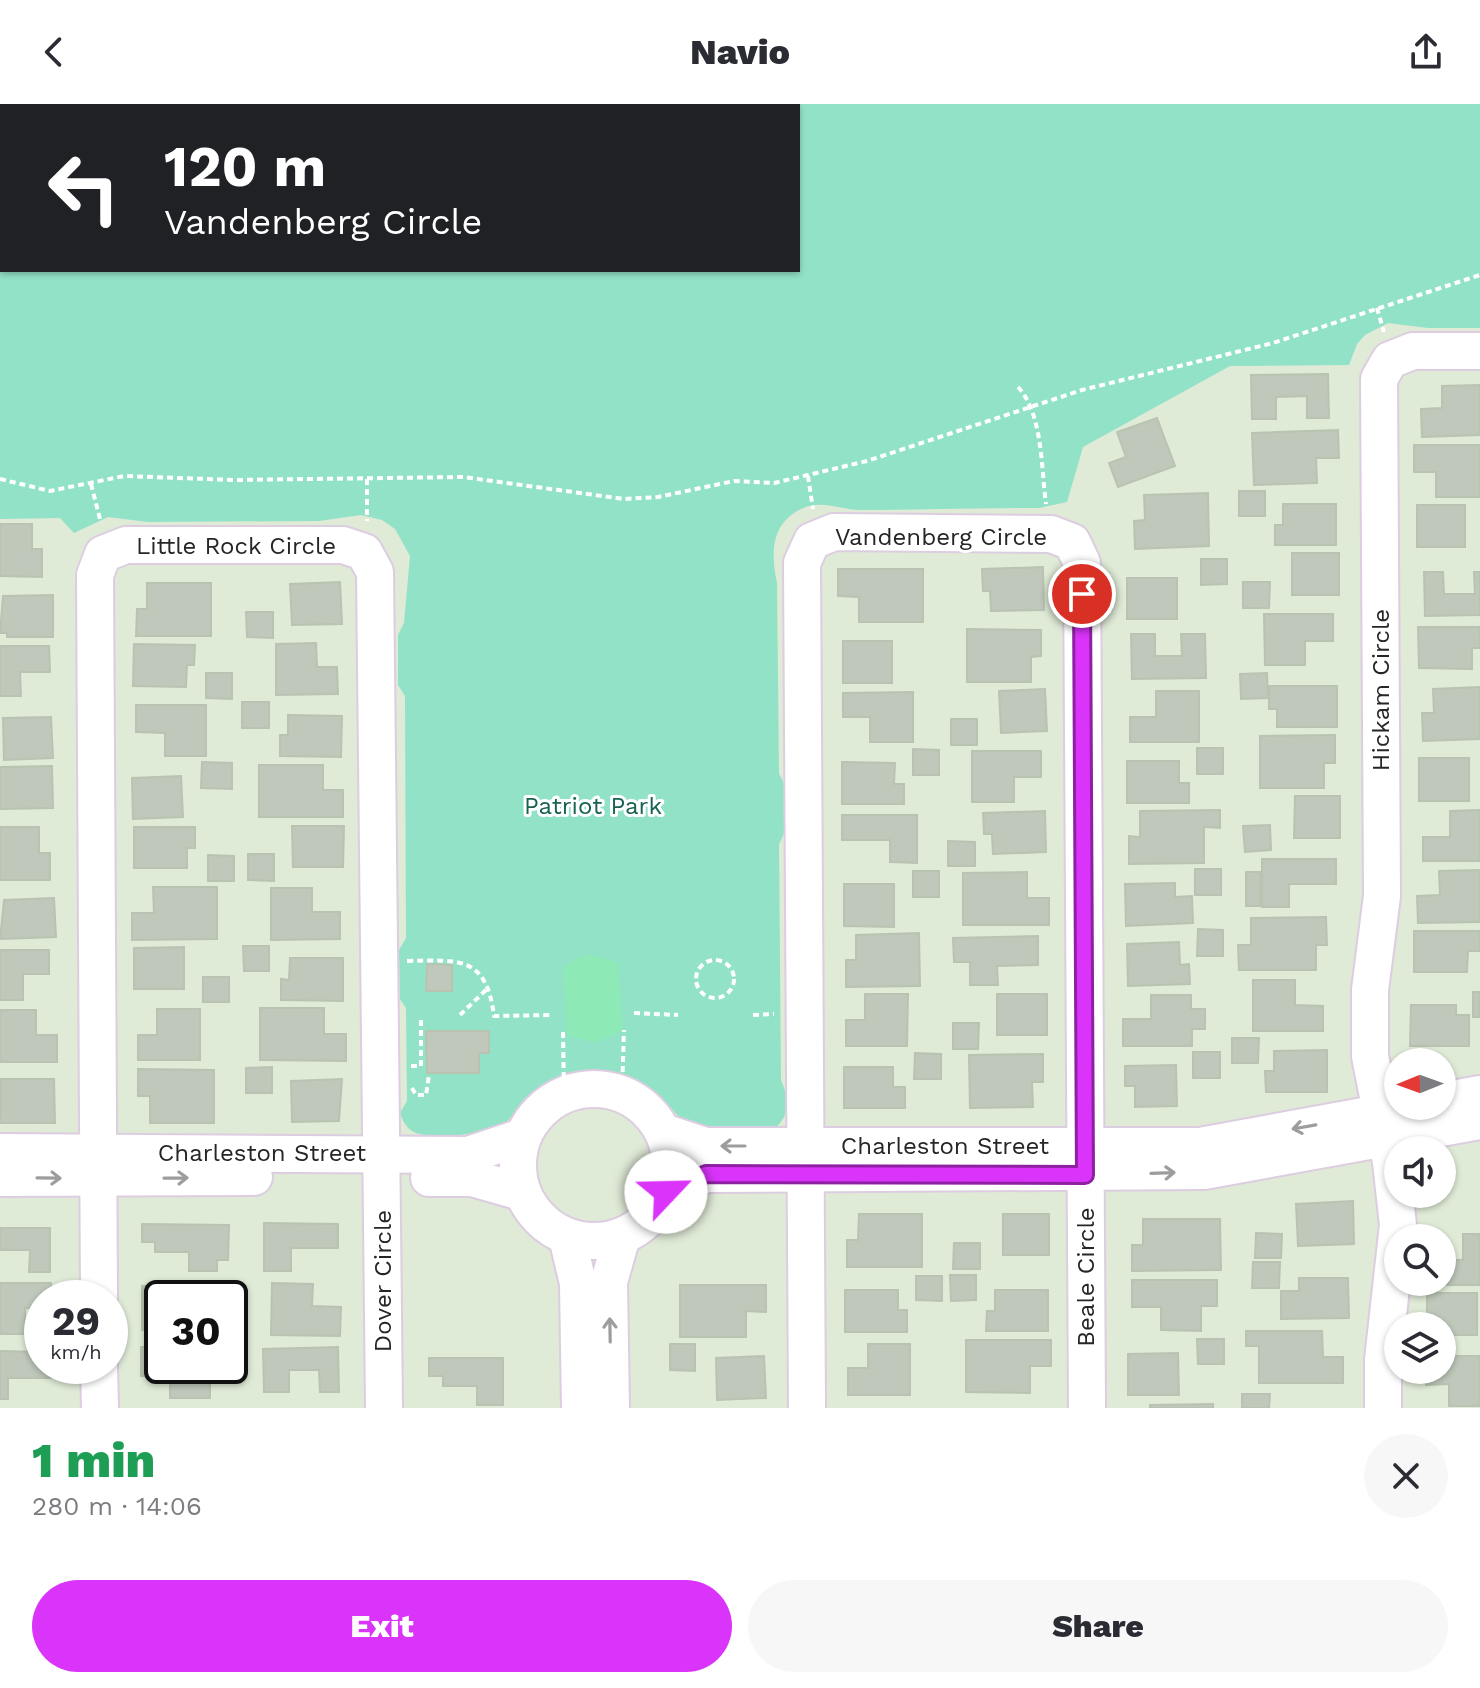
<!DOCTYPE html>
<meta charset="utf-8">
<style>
body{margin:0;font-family:"Work Sans",sans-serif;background:#f7f7f7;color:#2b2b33;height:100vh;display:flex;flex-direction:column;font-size:30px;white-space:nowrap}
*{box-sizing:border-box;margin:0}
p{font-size:26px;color:#7c7c81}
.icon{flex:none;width:44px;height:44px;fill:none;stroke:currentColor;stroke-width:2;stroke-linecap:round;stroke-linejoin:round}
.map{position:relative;height:1304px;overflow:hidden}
.details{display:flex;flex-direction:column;background:#fff;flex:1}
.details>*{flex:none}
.guide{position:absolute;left:0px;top:0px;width:800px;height:168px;box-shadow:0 2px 6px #0004;background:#202124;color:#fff;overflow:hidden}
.needle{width:52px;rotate:269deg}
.tools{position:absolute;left:1384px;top:944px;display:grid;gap:16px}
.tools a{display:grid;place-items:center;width:72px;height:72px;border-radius:50%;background:#fff;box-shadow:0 2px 6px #0004;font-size:40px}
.speed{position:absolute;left:24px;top:1176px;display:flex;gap:16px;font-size:40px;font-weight:700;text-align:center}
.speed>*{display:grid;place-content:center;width:104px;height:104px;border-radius:50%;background:#fff;box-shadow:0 2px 6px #0004;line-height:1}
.speed small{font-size:20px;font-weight:400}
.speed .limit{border:4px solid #111;border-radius:12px;background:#fff;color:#111}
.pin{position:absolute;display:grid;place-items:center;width:68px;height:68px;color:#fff;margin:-34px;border:4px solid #fff;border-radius:50%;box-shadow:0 2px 8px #0007}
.me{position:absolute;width:88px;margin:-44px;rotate:66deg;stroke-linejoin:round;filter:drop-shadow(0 0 6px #0008)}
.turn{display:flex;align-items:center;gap:28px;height:168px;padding:0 32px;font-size:36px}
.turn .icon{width:104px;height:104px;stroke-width:2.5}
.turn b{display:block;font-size:56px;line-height:68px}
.round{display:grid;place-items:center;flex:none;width:84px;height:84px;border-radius:42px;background:#f7f7f7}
.headline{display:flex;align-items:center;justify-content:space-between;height:136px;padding:0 32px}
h1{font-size:48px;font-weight:800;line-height:60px;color:#1e9e55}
.cta{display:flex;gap:16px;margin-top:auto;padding:16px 32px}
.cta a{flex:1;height:92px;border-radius:48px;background:#da33fa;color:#fff;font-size:32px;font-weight:800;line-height:92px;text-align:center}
.cta a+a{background:#f7f7f7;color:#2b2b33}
header{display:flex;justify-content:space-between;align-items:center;height:104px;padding:0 32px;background:#fff;font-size:36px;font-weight:800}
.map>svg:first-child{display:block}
.green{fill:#92e2c8;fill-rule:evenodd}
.pitch{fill:#8de9b6}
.building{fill:#bfc8ba;stroke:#b8c4b1;stroke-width:2}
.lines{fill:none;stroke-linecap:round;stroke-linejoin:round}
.minor-casing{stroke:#ddcde0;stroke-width:40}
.path{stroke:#fff;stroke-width:4;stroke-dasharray:6 4;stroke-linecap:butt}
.minor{stroke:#fff;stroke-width:36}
.oneway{stroke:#9d9d9d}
.route-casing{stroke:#8e21a2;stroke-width:20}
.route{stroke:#da33fa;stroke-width:14}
.labels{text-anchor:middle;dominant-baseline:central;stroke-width:6;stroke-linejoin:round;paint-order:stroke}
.street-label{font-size:24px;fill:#262626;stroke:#fff}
.park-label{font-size:24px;fill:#186254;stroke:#fff}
</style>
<header><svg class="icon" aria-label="back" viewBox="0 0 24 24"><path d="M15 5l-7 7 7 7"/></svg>Navio<svg class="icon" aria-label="share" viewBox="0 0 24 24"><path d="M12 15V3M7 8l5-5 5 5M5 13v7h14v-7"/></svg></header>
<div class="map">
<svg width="1480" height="1304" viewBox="0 0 1480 1304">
<rect width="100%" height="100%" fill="#dfead7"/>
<!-- green -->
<path class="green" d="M0,0H1480V224H1428L1388,219L1365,231L1357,240L1349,261L1230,262L1083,343L1067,398L1039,404C980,404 920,406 861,406C840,406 821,395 801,405C770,420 771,451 777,479L779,670C791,686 790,724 779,740L781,976C790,997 791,1011 772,1027C751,1027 724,1033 704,1027C684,1022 675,1008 662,994C638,970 603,962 571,969C531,978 530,1002 504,1019C488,1030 431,1037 414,1028C406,1024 403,1017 400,1009L407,997L406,904L400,895L399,846L406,834L405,592L398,581V531L404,519L410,452L395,425L382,416L361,411L319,417L148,418L108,413L74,429L60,414L0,415ZM2,2H798V166H2Z"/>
<!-- pitch -->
<polygon class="pitch" points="592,851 618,859 623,927 596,939 567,931 563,863 580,853"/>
<!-- building -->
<g class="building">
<polygon points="1328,270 1329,314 1307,314 1307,292 1276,293 1276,315 1252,315 1251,271"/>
<polygon points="1480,281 1480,331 1422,333 1421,305 1442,304 1442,282"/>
<polygon points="1157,314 1175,362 1118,383 1109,359 1126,353 1117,328"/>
<polygon points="1338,326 1339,354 1316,354 1317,379 1254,381 1252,329"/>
<polygon points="1414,341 1480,341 1480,393 1436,393 1436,368 1414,368"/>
<rect x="1239" y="387" width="26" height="25"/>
<polygon points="1208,389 1209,442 1135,445 1134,417 1145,416 1144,391"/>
<polygon points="1283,400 1336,400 1336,441 1275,441 1275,421 1283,421"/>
<rect x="1417" y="401" width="48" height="42"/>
<polygon points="0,420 32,420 32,445 42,445 42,473 0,472"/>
<rect x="1292" y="449" width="47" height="42"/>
<polygon points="1201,455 1227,455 1227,480 1201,481"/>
<polygon points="1043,463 1044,506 991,507 990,487 983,487 982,465"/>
<polygon points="838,465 923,465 923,518 859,518 859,493 838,492"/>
<polygon points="1424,468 1443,468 1444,490 1475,490 1474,468 1480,468 1480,511 1425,512"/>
<rect x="1127" y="474" width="50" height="41"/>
<polygon points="340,478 342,520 292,521 290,480"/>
<polygon points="1243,478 1270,478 1269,504 1243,504"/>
<polygon points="147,479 211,479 211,532 136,532 137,505 147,505"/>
<polygon points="53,491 53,533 7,533 7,529 0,529 3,492"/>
<polygon points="246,508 273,508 273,534 247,533"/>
<polygon points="1264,510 1333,510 1333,537 1305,537 1305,561 1265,561"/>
<polygon points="1418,523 1480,523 1480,544 1472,544 1472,565 1419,564"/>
<polygon points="967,525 1041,526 1041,552 1031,553 1031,578 967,578"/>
<polygon points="1131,530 1155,530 1155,552 1182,552 1181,530 1205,530 1206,574 1132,575"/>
<rect x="843" y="537" width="49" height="42"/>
<polygon points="316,539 317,563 337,563 338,590 276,591 276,540"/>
<polygon points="134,540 195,541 194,561 187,561 186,583 133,582"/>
<polygon points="0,542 49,542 50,568 20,568 21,592 0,592"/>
<polygon points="206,569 232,569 232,595 206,594"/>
<polygon points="1267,569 1268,594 1241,595 1240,570"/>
<polygon points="1269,582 1337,582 1337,623 1277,623 1277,605 1269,605"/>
<polygon points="1480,583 1480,635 1423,637 1422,609 1434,609 1433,585"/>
<polygon points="1045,585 1047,627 1001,629 999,587"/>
<polygon points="1156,587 1199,587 1199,638 1130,638 1130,613 1156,613"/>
<polygon points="913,588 913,638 870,638 870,613 843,613 843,589"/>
<rect x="242" y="598" width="27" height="26"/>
<polygon points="136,601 206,601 206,652 165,652 165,629 136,628"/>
<polygon points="288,611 342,612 341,653 280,652 280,631 288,631"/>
<polygon points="51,613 53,654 4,656 3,614"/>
<rect x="951" y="615" width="26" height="26"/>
<polygon points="1335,631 1335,659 1324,659 1324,684 1260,684 1260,632"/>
<rect x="1197" y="644" width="26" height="26"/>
<polygon points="913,645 939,646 939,671 913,671"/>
<polygon points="972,647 1041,647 1041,673 1014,673 1014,698 972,698"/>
<rect x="1419" y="654" width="50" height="43"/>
<polygon points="1127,657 1179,657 1179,679 1189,679 1189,699 1127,699"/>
<polygon points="202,658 232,659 232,685 201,684"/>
<polygon points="842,658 895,659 894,680 904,680 904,700 842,700"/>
<polygon points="259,661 323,661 323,686 343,686 343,713 259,713"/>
<polygon points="52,662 53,704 0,705 0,663"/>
<polygon points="181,672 183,713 133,715 132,674"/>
<polygon points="1295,692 1340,692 1340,734 1294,734"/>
<polygon points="1220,706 1220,724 1204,723 1204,759 1129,760 1129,732 1140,733 1140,707"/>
<polygon points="1480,706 1480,757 1423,757 1423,733 1450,733 1450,707"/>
<polygon points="1045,707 1046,748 993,750 992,730 984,730 983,709"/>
<polygon points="842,711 917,711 917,759 890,758 890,736 842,736"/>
<polygon points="1270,721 1271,746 1245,748 1243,722"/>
<polygon points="292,722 344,722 343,763 293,763"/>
<polygon points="0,723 39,723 39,749 50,749 50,776 0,776"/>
<polygon points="134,723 195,723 195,744 187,744 187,764 134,764"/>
<polygon points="948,737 975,738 975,762 948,762"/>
<polygon points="248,750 274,750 274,777 248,776"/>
<polygon points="208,751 234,752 234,777 208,777"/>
<polygon points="1262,755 1336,755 1336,780 1289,780 1289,803 1262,803"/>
<rect x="1195" y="765" width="26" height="26"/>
<polygon points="1480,766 1480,818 1418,819 1417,792 1440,791 1439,767"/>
<rect x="913" y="767" width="26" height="26"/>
<polygon points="1027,768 1027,794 1049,794 1049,821 963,821 963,769"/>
<polygon points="1246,768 1261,768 1260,802 1246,802"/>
<polygon points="1175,779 1175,793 1192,792 1193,819 1126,822 1125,780"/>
<polygon points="844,780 894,780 894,823 844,822"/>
<polygon points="153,783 217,783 217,835 132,836 132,809 154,809"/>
<polygon points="271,784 312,784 312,808 340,808 340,835 271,836"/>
<polygon points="54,794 56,833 0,835 4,796"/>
<polygon points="1326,813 1327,841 1316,841 1316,866 1239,866 1238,841 1251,841 1251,814"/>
<polygon points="1198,825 1223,826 1223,852 1197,852"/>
<polygon points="1414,827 1480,827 1480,847 1468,847 1467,868 1414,868"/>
<polygon points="919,829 920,882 846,883 846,856 856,856 856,831"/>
<polygon points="1038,832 1038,861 997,862 998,881 970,881 970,858 954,858 953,834"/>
<polygon points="1179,838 1180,861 1189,860 1190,880 1128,882 1127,840"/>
<polygon points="243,842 269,842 269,867 244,867"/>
<polygon points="184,843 184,885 134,885 134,844"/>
<polygon points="0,846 49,846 49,870 23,870 23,896 0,896"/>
<polygon points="290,854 343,854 343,897 281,896 281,875 289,876"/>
<polygon points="427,860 452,861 452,887 426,887"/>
<rect x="203" y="873" width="26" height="25"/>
<polygon points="1253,876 1295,876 1295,901 1323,902 1323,927 1253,927"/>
<rect x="1473" y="888" width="7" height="25"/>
<polygon points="865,890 908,890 907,942 846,942 846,916 865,916"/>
<rect x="997" y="890" width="50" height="41"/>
<polygon points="1151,891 1191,891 1191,905 1205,905 1205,925 1192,925 1192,942 1123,942 1123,915 1151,915"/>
<polygon points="1411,901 1456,901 1456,911 1469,911 1469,942 1410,942"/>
<polygon points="260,904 324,904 324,930 346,930 346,957 260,956"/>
<polygon points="157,905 200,905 200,956 138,956 138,931 157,931"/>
<polygon points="0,906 36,906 36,931 57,931 57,958 0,958"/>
<polygon points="953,919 979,919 978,945 953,945"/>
<polygon points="426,927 489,927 489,949 479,949 479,969 427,969"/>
<polygon points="1232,934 1259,934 1258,959 1232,959"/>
<polygon points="1327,946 1327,988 1266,988 1265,967 1274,967 1274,947"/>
<rect x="1193" y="948" width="27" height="26"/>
<polygon points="915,949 941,950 941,975 914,975"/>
<polygon points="1043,950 1043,978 1032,978 1033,1003 970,1004 969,951"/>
<polygon points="1176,961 1177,1002 1135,1003 1135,982 1125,982 1125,962"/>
<polygon points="272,963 272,989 246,989 246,964"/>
<polygon points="844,963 893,963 893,983 905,983 905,1004 844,1004"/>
<polygon points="138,965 214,966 214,1019 150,1019 150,992 138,992"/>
<polygon points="1,975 54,975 55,1019 0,1019"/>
<polygon points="342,975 339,1017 292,1018 291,977"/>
<polygon points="1353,1097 1354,1140 1298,1142 1296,1100"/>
<polygon points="859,1110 922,1110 922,1163 847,1163 847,1136 858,1136"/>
<rect x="1003" y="1110" width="46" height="41"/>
<polygon points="1143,1115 1220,1115 1221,1166 1132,1167 1132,1141 1143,1141"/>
<polygon points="264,1119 338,1120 338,1144 291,1144 291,1167 264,1167"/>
<polygon points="142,1120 229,1121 228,1156 217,1156 217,1167 189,1167 189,1148 155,1148 155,1138 142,1138"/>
<polygon points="0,1124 50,1124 50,1168 29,1168 30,1146 0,1146"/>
<polygon points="1256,1129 1282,1130 1281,1154 1255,1154"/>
<polygon points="1463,1130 1480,1130 1480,1181 1437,1181 1437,1178 1442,1178 1442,1156 1463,1156"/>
<polygon points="954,1139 980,1139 980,1165 953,1165"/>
<polygon points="1253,1158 1280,1158 1279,1184 1252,1184"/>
<polygon points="950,1171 976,1171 976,1196 951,1197"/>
<polygon points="916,1172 942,1172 942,1197 916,1196"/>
<polygon points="1299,1174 1348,1174 1349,1214 1281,1215 1281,1187 1299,1187"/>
<polygon points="1132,1176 1217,1176 1217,1202 1201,1202 1201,1227 1161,1226 1161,1203 1132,1203"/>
<polygon points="0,1179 51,1179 51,1194 42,1194 42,1204 25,1204 25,1230 0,1230"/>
<polygon points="272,1179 313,1180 312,1202 341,1203 340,1232 271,1231"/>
<polygon points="193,1181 218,1181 219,1194 193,1194"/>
<polygon points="680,1181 766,1181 766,1208 746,1207 746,1233 680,1233"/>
<polygon points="142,1182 163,1182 162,1225 142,1226"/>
<polygon points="845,1186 898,1186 898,1206 907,1206 907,1228 845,1228"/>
<polygon points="995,1186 1048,1186 1048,1227 986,1227 987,1207 995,1207"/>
<polygon points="1427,1189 1477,1189 1477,1231 1442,1231 1442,1222 1427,1222"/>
<polygon points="1246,1227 1322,1227 1323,1253 1343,1253 1343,1279 1259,1279 1259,1242 1246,1242"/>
<polygon points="1197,1235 1224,1235 1224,1260 1198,1260"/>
<polygon points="966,1236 1051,1236 1051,1262 1030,1262 1030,1289 966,1288"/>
<polygon points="670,1240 695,1240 695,1267 670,1266"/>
<polygon points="868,1240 910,1240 910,1291 848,1291 848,1264 868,1264"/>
<polygon points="141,1243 162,1243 162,1262 210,1262 210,1294 170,1294 170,1271 141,1272"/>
<polygon points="338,1243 339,1288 320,1288 319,1266 289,1266 289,1288 264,1288 263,1245"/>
<polygon points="0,1247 42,1248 42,1262 52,1262 51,1274 8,1274 8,1295 0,1295"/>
<polygon points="1178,1249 1179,1291 1128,1291 1128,1250"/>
<polygon points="764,1252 766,1294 717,1296 716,1254"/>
<polygon points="1442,1252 1480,1252 1480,1302 1449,1302 1449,1280 1426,1281 1426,1266 1442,1266"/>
<polygon points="429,1254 503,1254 503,1301 477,1301 477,1282 443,1282 443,1272 429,1272"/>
<polygon points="1242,1290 1270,1290 1269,1304 1242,1304"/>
<polygon points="1213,1300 1213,1304 1150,1304 1150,1301"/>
</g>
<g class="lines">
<defs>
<g id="minor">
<circle cx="594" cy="1061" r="76"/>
<polyline points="1442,997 1480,990"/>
<polyline points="663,1028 706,1042 1200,1042 1418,1002"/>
<polyline points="0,1048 468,1051 522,1033"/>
<polyline points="0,1074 254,1073"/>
<polyline points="429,1074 472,1074 521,1088"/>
<polyline points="666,1088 706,1070 1204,1067 1480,1017"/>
<polyline points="567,1133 578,1179 580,1304"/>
<polyline points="99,1194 95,471 103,450 126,441 343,441 364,448 375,468 384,1304"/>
<polyline points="99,1262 100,1304"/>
<polyline points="611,1304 609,1178 622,1132"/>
<polyline points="807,1304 802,459 812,437 834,428 1051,430 1072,438 1082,459 1087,1304"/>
<polyline points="1383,1304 1383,1256 1398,1121 1391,1058 1370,952 1370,886 1382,792 1379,275 1390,256 1413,247 1480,247"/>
</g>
</defs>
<!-- minor casing -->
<use href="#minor" class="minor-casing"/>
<!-- path -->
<g class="path">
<polyline points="1377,204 1384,228"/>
<path d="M1018,283C1043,310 1041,364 1046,400"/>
<polyline points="808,372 813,405"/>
<polyline points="0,375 50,387 124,372 234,376 463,373 624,395 658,393 734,377 774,379 867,357 1082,286 1273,239 1480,171"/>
<polyline points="367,375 367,417"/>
<polyline points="91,380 101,419"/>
<circle cx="715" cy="875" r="19"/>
<path d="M407,857C459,856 486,851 494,912L552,911"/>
<polyline points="634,909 678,911"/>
<polyline points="460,911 489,883"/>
<polyline points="753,911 774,910"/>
<polyline points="563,928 564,991"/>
<polyline points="411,962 421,962 421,916"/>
<polyline points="412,984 416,991 426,991 429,971"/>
<polyline points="622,988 624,926"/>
</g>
<!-- minor -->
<use href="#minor" class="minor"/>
</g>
<!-- one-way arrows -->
<defs><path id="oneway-shaft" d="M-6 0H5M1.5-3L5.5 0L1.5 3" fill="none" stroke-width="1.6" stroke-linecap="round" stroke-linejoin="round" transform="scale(2)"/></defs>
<g class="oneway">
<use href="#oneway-shaft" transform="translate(1304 1023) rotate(170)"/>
<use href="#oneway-shaft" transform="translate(733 1042) rotate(180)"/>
<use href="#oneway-shaft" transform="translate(1163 1069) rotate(-2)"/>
<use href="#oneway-shaft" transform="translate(49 1074) rotate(1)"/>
<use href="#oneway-shaft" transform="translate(176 1074) rotate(-1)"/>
<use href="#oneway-shaft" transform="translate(610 1226) rotate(-91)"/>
</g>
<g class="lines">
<defs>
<polyline id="route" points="666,1088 706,1070 1085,1071 1082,490"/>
</defs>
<!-- route casing -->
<use href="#route" class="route-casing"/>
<!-- route -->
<use href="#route" class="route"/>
</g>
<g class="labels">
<!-- street labels -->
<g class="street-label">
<text x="941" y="433">Vandenberg Circle</text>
<text x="236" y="442">Little Rock Circle</text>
<text transform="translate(1381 586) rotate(-90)">Hickam Circle</text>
<text x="945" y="1042">Charleston Street</text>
<text x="262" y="1049">Charleston Street</text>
<text transform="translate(1086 1173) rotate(-90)">Beale Circle</text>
<text transform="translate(383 1177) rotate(-90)">Dover Circle</text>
</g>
<!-- park labels -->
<g class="park-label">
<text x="593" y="702">Patriot Park</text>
</g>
</g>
</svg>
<div class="tools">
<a><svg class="needle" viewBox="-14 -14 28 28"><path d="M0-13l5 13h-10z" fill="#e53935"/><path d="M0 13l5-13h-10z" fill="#7c7c81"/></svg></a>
<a><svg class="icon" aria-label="sound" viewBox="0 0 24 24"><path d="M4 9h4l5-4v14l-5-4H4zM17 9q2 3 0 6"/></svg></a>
<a><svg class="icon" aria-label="search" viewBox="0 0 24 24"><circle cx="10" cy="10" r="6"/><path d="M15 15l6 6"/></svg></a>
<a><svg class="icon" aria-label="layers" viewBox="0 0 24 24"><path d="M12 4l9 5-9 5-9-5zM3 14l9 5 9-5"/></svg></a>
</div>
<div class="speed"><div>29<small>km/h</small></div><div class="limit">30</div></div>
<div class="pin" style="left:1082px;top:490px;background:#d93025"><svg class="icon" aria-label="arrive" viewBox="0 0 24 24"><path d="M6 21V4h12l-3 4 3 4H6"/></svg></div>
<svg class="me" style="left:666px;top:1088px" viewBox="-20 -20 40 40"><circle r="19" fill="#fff"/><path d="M0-13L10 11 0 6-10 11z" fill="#da33fa"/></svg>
<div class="guide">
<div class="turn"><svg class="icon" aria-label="left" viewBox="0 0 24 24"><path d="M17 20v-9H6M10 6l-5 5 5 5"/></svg><div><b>120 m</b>Vandenberg Circle</div></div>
</div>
</div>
<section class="details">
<div class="headline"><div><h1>1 min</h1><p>280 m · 14:06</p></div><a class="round"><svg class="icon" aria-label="close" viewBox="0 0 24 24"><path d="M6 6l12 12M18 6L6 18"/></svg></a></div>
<div class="cta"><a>Exit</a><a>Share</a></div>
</section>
